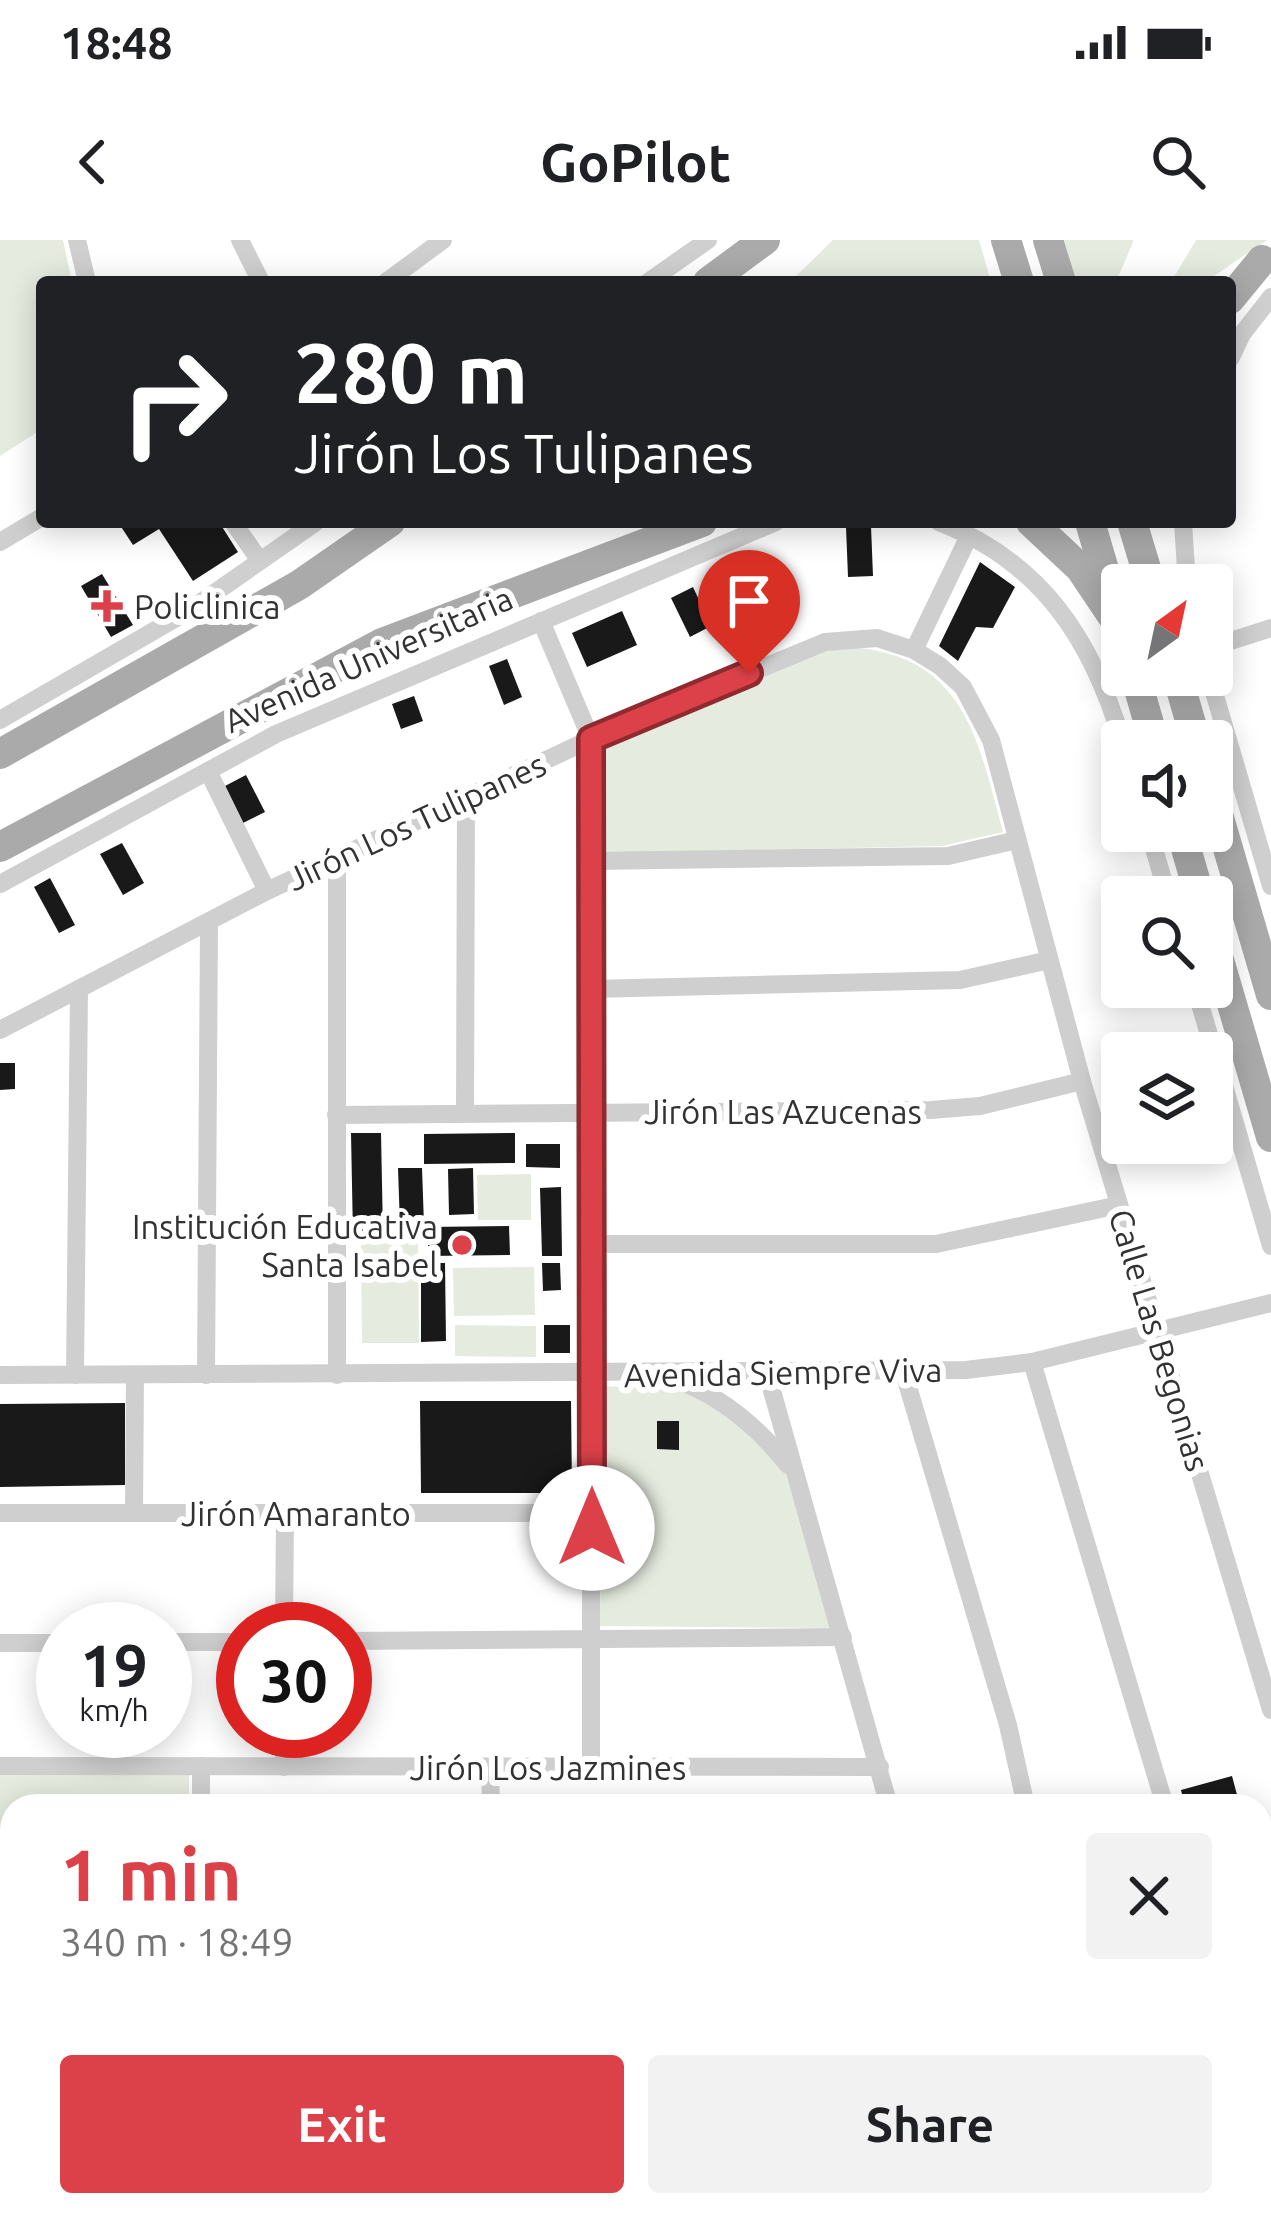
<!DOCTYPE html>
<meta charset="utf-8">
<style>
body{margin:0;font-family:Ubuntu,sans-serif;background:#f2f2f2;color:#202124;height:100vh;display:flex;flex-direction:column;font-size:45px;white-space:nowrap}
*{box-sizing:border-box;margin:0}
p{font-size:39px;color:#757577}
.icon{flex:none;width:66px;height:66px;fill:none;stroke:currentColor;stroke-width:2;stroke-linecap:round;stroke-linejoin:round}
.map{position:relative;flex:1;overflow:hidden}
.drawer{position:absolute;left:0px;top:1554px;width:1272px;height:423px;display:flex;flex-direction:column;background:#fff;border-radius:36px 36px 0 0;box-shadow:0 6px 30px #0003}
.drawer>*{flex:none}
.hud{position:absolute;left:36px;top:36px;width:1200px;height:252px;border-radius:12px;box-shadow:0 6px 30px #0003;background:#202124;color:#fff;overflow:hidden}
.needle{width:78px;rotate:33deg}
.tools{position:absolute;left:1101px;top:324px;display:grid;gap:24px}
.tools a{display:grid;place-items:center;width:132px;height:132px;border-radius:12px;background:#fff;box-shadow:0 6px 30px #0003;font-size:60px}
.speed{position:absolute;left:36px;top:1362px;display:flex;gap:24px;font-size:60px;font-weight:700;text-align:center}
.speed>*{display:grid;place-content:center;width:156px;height:156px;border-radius:50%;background:#fff;box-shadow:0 6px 30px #0003;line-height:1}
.speed small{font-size:30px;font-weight:400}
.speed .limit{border:18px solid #d22;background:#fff;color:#111}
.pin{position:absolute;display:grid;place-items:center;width:102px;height:102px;color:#fff;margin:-123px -51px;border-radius:50% 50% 50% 0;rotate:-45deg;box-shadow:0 0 12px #0007}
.pin .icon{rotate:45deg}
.me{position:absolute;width:132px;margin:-66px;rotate:0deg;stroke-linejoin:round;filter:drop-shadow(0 0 9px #0008)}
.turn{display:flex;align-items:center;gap:42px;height:252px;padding:0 60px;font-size:54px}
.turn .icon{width:156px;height:156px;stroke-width:2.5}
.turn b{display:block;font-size:84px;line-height:102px}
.round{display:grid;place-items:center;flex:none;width:126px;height:126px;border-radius:12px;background:#f2f2f2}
.overview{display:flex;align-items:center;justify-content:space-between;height:204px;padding:0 60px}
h1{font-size:72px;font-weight:700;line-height:90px;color:#dc4149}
.primary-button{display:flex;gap:24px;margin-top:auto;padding:24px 60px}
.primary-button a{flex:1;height:138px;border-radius:12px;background:#dc4149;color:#fff;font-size:48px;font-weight:700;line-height:138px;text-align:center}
.primary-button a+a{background:#f2f2f2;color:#202124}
.status{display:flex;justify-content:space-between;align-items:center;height:84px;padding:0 60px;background:#fff;direction:ltr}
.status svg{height:33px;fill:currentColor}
header{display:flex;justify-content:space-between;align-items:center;height:156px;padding:0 60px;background:#fff;font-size:54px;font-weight:700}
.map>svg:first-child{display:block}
.green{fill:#e5ebdf}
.building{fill:#191919}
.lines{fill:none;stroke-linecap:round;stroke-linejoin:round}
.street{stroke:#cfcfcf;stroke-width:18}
.secondary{stroke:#bcbcbc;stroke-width:27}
.primary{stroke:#aaa;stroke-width:30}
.route-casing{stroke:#8f2a2f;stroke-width:30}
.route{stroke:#dc4149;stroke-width:21}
.poi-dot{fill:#dc4149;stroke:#fff;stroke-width:4.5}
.labels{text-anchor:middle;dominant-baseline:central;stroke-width:12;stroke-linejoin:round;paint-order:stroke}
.poi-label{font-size:33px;fill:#323232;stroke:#fff;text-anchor:start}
.street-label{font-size:33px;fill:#323232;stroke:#fff}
</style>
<div class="status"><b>18:48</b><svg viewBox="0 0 49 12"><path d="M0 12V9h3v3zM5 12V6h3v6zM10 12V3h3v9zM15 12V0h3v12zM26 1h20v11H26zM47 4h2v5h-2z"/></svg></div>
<header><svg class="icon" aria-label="back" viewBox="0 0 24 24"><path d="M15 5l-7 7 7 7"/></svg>GoPilot<svg class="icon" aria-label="search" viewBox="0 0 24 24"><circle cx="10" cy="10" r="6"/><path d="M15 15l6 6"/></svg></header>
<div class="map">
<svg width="1271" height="1975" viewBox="0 0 1271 1975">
<rect width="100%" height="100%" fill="#fff"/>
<!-- green -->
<g class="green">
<polygon points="0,0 63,0 72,42 42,42 42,189 0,216"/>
<polygon points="833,0 979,0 991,42 790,42"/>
<polygon points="1064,0 1133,0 1133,2 1116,42 1076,42"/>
<polygon points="1196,0 1267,0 1205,42 1171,42"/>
<path d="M857,408C966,418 979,504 1003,592L942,606L604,613V506L818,411Z"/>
<polygon points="531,934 531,980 478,980 477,935"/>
<polygon points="361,999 418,999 419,1103 362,1103"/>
<polygon points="534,1027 535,1075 454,1076 453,1028"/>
<polygon points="455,1085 536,1086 536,1117 455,1116"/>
<polygon points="602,1146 683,1150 740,1183 785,1231 832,1388 600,1386"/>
<polygon points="0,1531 189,1531 189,1566 12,1566 12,1764 0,1764"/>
<polygon points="1271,1584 1271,1726 1260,1728 1260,1587"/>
</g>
<!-- building -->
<g class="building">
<polygon points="118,282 219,282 238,312 193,341 159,289 133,305"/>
<polygon points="871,286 873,336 848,337 846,287"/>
<polygon points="755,311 779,361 760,370 736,321"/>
<polygon points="980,322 1015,347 993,388 976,387 958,421 939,406"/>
<polygon points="102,334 133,385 111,397 81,346"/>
<polygon points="693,347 711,386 690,397 671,358"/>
<polygon points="622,371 637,405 587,427 572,393"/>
<polygon points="507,419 522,457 504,465 489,426"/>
<polygon points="414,456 423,481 401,489 392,464"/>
<polygon points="246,535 265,572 243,583 225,546"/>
<polygon points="122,603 144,643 123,655 100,614"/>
<polygon points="50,638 75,685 59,693 34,647"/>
<polygon points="0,823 15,823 15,849 0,850"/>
<polygon points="351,893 381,893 383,995 353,996"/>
<polygon points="515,893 515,923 424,924 424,894"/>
<polygon points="526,904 560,904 560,928 526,927"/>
<polygon points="398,928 422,928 424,985 400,986"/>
<polygon points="473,928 474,974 449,975 448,929"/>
<polygon points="561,947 562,1016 542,1016 540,948"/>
<polygon points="509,986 510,1015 428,1016 428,987"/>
<polygon points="421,1023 445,1023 446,1101 421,1102"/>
<polygon points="542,1023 560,1023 561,1050 543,1051"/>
<rect x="544" y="1085" width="26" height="28"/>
<polygon points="420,1161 571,1161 572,1253 421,1253"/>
<polygon points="125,1163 125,1245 0,1247 0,1164"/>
<polygon points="657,1181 679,1181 679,1210 657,1209"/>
<polygon points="1232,1536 1240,1566 1185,1566 1181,1550"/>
</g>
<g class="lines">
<!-- street -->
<g class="street">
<polyline points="77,0 87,42"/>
<polyline points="240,0 261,42"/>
<polyline points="386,42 443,0"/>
<polyline points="648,42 708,0"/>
<polyline points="1230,119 1242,94 1271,57"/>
<polyline points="233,282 260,321"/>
<path d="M939,282C1042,322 1092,400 1122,501"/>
<polyline points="1183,282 1187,345"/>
<polyline points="0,302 42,277"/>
<polyline points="541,381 591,499 591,1527"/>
<polyline points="1212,407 1271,388"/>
<polyline points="914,410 969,296"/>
<polyline points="1209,435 1271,646"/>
<polyline points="0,480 190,370 316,282"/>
<polyline points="208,531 267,651"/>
<polyline points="1149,591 1168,657"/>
<polyline points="592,621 948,616 1017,600"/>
<polyline points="0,644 276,494 776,282"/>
<polyline points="1195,747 1271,1006"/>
<polyline points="592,749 960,740 1049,720"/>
<polyline points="0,790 267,651 591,499 825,402 877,398 914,410 940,426 963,447 991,500 1082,841 1271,1470"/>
<polyline points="465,873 466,556"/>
<polyline points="336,875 931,870 980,866 1082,841"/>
<polyline points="593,1004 936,1004 1119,965"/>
<polyline points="1032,1122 1165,1566"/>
<polyline points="767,1133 889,1566"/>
<polyline points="904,1133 1008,1485 1026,1566"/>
<polyline points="0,1135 966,1130 1032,1122 1271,1063"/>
<polyline points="75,1135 79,749"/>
<polyline points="206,1135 209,682"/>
<polyline points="337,1135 337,617"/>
<path d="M673,1139C721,1155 757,1186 788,1225"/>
<polyline points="0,1273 592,1273"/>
<polyline points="134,1273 135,1135"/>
<polyline points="284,1389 285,1273"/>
<polyline points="345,1401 843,1397"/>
<polyline points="165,1402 243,1402"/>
<polyline points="0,1403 63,1403"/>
<polyline points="0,1526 880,1527"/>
<polyline points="201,1526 201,1566"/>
<polyline points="284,1527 284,1491"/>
<polyline points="490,1527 491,1566"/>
<polyline points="1260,1739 1271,1736"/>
<polyline points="0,1786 12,1786"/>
<polyline points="81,1965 81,1975"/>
<polyline points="211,1965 211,1975"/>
<polyline points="923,1965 923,1975"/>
</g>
<!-- secondary -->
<g class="secondary">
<polyline points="1260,1881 1271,1878"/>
<polyline points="0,1915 12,1915"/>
<polyline points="1260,1919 1271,1917"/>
<polyline points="0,1959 12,1959"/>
<polyline points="340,1965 340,1975"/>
<polyline points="384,1965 384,1975"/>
</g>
<!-- primary -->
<g class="primary">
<polyline points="1006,0 1019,42"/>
<polyline points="1048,0 1061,42"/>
<polyline points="708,42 765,0"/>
<polyline points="1230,59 1262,20"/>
<polyline points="1031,282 1080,328 1121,389"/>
<polyline points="1090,282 1112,357"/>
<polyline points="1132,282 1151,345"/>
<polyline points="1135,435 1154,501"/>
<polyline points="1177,435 1196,501"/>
<polyline points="0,514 299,345 390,282"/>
<polyline points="1212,554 1271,755"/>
<polyline points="1181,591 1200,657"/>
<polyline points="0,607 382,403 702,282"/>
<polyline points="1212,696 1271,897"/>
</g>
</g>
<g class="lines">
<defs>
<polyline id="route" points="592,1288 591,499 749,433"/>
</defs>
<!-- route casing -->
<use href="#route" class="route-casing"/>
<!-- route -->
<use href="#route" class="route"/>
</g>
<!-- markers -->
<g class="poi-dot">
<path d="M101 348h12v12h12v12h-12v12h-12v-12h-12v-12h12z"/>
<circle cx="462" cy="1005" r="12"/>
</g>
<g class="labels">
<!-- poi labels -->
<g class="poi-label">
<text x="134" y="366">Policlinica</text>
<text x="438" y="986" text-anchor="end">Institución Educativa<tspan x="438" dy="38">Santa Isabel</tspan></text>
</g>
<!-- street labels -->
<g class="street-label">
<text transform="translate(368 419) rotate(-24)">Avenida Universitaria</text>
<text transform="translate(416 581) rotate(-25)">Jirón Los Tulipanes</text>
<text x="783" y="871">Jirón Las Azucenas</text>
<text transform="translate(1160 1100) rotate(73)">Calle Las Begonias</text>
<text transform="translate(783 1132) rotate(-1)">Avenida Siempre Viva</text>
<text x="296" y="1273">Jirón Amaranto</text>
<text x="548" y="1527">Jirón Los Jazmines</text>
</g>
</g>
</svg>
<div class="tools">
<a><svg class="needle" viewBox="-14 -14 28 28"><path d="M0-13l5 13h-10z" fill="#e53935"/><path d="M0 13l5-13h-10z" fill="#757577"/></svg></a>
<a><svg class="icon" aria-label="sound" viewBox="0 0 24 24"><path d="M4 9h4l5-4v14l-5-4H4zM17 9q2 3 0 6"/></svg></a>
<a><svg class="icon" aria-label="search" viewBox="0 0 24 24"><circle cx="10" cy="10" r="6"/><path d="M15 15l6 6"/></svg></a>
<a><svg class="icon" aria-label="layers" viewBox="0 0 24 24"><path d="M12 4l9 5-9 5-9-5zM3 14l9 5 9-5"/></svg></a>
</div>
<div class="speed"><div>19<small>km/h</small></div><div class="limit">30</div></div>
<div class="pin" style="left:749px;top:433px;background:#d93025"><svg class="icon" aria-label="arrive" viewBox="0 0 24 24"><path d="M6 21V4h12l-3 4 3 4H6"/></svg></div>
<svg class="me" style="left:592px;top:1288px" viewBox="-20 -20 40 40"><circle r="19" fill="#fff"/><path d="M0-13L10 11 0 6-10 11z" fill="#dc4149"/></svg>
<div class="hud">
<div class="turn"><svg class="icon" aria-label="right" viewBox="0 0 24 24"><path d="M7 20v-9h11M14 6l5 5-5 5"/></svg><div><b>280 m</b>Jirón Los Tulipanes</div></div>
</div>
<section class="drawer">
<div class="overview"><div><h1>1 min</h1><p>340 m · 18:49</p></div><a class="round"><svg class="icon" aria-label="close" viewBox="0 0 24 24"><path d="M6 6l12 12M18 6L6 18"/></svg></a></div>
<div class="primary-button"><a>Exit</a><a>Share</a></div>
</section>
</div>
